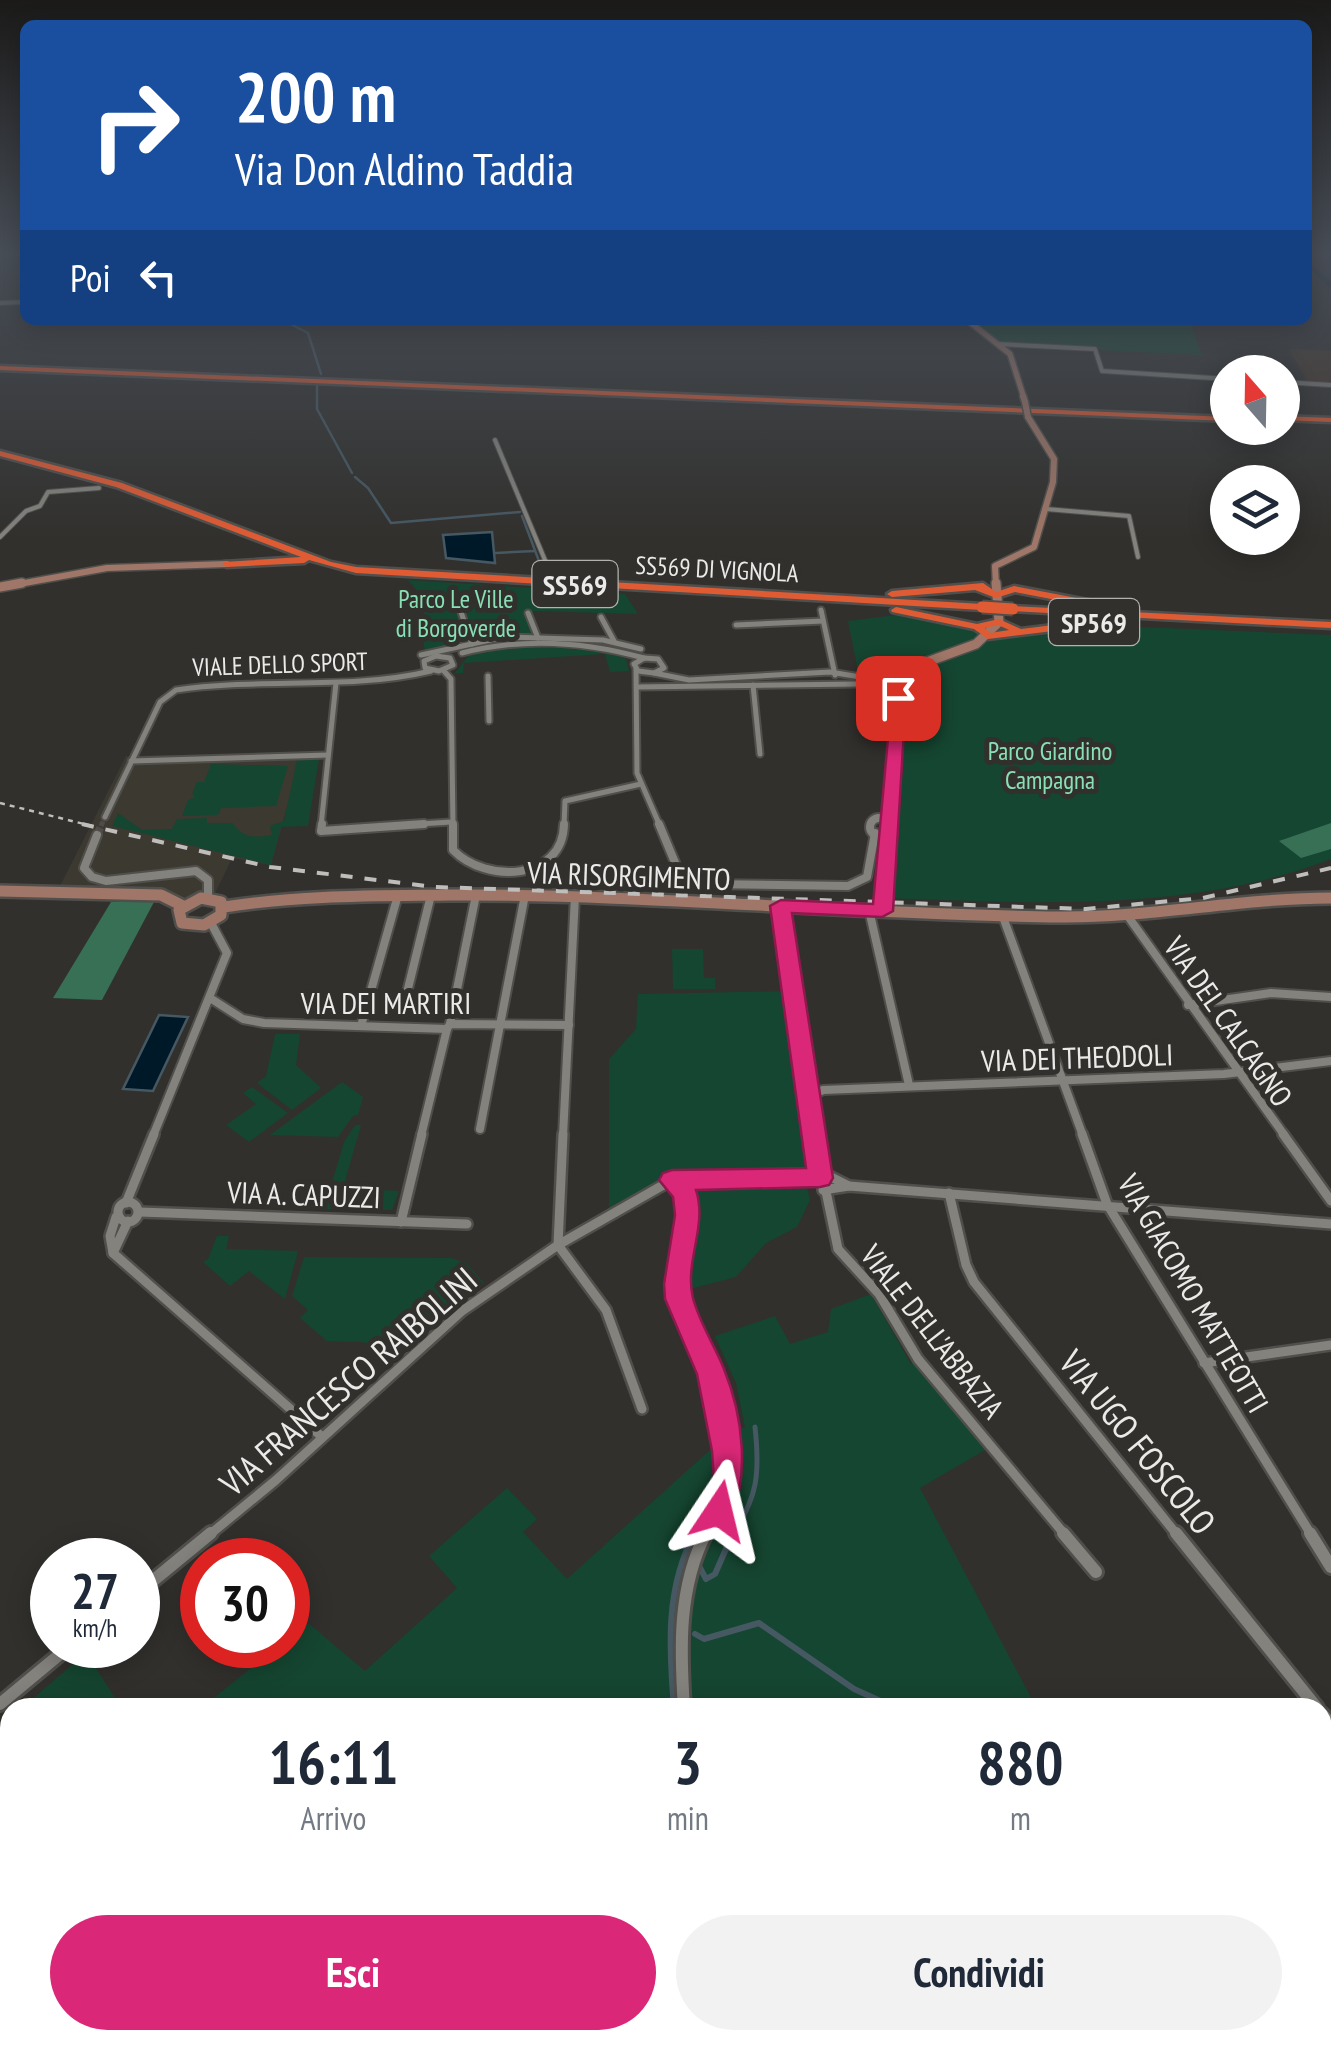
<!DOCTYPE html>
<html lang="it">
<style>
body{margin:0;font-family:"PT Sans Narrow",sans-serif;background:#f2f2f3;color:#1f2937;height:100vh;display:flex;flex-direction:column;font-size:38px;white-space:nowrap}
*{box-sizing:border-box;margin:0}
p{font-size:32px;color:#747a83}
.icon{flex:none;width:55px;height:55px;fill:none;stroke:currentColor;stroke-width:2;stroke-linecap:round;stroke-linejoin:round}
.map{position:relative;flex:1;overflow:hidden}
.panel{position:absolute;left:0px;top:1698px;width:1332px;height:352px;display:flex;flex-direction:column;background:#fff;border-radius:30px 30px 0 0;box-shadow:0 5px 25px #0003}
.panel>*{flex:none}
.hud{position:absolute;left:20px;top:20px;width:1292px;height:305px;border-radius:15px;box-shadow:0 5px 25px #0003;background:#1a4fa0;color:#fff;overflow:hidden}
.needle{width:65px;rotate:340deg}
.buttons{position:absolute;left:1210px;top:355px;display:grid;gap:20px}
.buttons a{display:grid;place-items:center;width:90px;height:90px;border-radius:50%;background:#fff;box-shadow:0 5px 25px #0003;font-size:50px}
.speed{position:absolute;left:30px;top:1538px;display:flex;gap:20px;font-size:50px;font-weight:700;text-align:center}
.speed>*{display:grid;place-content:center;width:130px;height:130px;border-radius:50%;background:#fff;box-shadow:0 5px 25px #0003;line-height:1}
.speed small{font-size:25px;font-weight:400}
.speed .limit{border:15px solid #d22;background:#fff;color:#111}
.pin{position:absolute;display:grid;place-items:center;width:85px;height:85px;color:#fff;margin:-42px;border-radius:20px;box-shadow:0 5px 15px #0006}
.me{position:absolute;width:110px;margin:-55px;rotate:10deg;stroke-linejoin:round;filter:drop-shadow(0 0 8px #0008)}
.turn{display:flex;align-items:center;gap:35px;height:210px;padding:0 50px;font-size:45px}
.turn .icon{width:130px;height:130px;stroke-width:2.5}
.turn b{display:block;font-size:70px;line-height:85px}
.then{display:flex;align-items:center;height:95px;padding:0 50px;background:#0003;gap:20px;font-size:38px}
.eta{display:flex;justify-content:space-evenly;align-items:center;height:170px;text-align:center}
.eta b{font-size:60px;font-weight:600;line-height:70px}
.action{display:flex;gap:20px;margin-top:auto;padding:20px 50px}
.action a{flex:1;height:115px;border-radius:60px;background:#db2777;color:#fff;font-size:40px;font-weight:600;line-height:115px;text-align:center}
.action a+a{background:#f2f2f3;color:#1f2937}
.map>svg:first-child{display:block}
.built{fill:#3c3930}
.industrial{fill:#443528}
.green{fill:#154631}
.forest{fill:#377055}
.water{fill:#001928;stroke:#465862;stroke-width:2.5}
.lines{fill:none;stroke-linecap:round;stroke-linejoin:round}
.stream-far2{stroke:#465862;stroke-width:2.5}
.stream-far1{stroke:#465862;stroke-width:5}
.stream{stroke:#465862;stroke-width:6}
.river{fill:#001928;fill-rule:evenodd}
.street-tunnel-far1{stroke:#4d4c49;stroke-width:5;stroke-dasharray:5 2.5;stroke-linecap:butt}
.street-tunnel{stroke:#4d4c49;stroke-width:8;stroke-dasharray:8 4;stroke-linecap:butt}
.street-far4-casing{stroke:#504f4c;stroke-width:6}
.street-far3-casing{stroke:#504f4c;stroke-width:9}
.street-far2-casing{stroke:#504f4c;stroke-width:12}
.street-far1-casing{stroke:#504f4c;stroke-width:14}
.street-casing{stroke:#504f4c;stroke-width:18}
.secondary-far3-casing{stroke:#504f4c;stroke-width:8}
.secondary-far2-casing{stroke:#504f4c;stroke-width:9}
.secondary-far1-casing{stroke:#504f4c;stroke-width:12}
.secondary-casing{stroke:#504f4c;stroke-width:16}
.highway-casing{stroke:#504f4c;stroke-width:5}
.street-far4{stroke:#83827d;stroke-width:4}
.street-far3{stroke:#83827d;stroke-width:5}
.street-far2{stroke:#83827d;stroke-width:8}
.street-far1{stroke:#83827d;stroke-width:9}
.street{stroke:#83827d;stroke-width:12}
.secondary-far3{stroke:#9f7667;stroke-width:5}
.secondary-far2{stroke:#9f7667;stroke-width:6}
.secondary-far1{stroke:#9f7667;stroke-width:9}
.secondary{stroke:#9f7667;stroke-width:11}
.highway{fill:#df5b34;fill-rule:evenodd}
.rail-far1{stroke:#bfbebc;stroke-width:2.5;stroke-dasharray:5 5;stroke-linecap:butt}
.rail{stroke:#bfbebc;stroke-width:4;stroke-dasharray:12 12;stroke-linecap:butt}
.secondary-bridge-casing{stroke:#504f4c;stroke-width:9;stroke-linecap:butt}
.highway-bridge-casing{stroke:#504f4c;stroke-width:15;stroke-linecap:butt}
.secondary-bridge{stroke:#9f7667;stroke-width:6}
.highway-bridge{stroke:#df5b34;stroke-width:11}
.route{fill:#db2777;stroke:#8e194d;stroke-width:2.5}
.labels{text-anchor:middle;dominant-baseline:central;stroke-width:10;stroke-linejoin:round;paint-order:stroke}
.far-street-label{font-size:25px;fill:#ebeae8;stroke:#31302d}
.far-park-label{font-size:25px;fill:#89e0b5;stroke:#31302d}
.shield{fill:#31302d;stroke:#b3b2b0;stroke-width:2.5}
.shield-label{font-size:28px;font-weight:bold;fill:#ebeae8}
.street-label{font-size:30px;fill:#ebeae8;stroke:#31302d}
.near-street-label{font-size:35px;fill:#ebeae8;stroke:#31302d}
</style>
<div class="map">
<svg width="1331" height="2048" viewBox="0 0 1331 2048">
<rect width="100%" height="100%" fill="#31302d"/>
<!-- built -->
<polygon class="built" points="302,753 271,865 232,858 211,902 55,896 126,756"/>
<!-- industrial -->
<polygon class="industrial" points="1289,349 1331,351 1331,385 1308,383"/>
<!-- green -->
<g class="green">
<polygon points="966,320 1189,320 1202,355 997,345"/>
<polygon points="408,580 625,594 638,614 532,611 541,636 492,637 425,651 421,630 425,600"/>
<path d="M896,615L973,631L978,635L977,639L1059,630L1140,627L1331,635V859C1192,913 1031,903 884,898L891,777L899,773L904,701L908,690L919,686L930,667L956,653L873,672L858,671L848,621Z"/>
<polygon points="508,647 581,647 609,651 626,659 629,671 610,672 605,654 464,663 463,673 454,674 470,654"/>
<path d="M319,759L308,826L281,827L271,865L112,826L118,813L142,830L172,829L177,819L207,818V823H233C241,838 256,838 272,835L270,826L284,821L297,760Z"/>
<polygon points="211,764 288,766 276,806 221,808 218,815 182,816 188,800 195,797 192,794 197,782 204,782"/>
<polygon points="672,949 703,949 704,978 715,978 715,989 673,989"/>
<polygon points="792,991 816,1176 691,1176 609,1213 609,1059 636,1029 638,994"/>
<polygon points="275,1034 300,1034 296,1065 321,1088 292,1110 257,1083 266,1076"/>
<polygon points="342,1082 363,1097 358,1115 353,1116 338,1137 270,1135"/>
<polygon points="252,1087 288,1113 249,1142 226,1125 256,1104 243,1093"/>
<polygon points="355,1125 361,1125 343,1188 399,1191 392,1210 324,1209 344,1142"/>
<polygon points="807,1187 810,1200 797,1227 766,1243 736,1277 686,1290 696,1217 691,1188"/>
<polygon points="217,1236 229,1236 226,1249 298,1251 285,1299 249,1271 230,1286 203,1262 208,1259"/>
<polygon points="304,1257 451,1258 466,1263 484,1283 443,1309 393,1350 362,1342 327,1341 300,1318 308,1310 292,1296"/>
<polygon points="871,1294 911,1364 922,1360 990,1447 920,1488 1036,1707 201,1708 280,1645 288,1645 288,1639 308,1623 365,1671 457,1588 429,1556 507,1488 537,1519 523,1532 567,1579 730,1432 745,1427 736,1383 715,1336 775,1316 790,1344 828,1332 831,1309"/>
<polygon points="86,1653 121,1707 23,1707"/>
<polygon points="10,1718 10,2040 875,2040 878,2048 0,2048 0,1727"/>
</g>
<!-- forest -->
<g class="forest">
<polygon points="1331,823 1331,849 1301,858 1279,841"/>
<polygon points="111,902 154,902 102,1000 53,998"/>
</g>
<!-- water -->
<g class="water">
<polygon points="492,532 495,563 446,558 443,535"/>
<polygon points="159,1015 188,1017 153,1091 123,1089"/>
</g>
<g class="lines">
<!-- stream-far2 -->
<g class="stream-far2">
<polyline points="283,320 308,333 321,374"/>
<polyline points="317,386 317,409 352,473"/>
<polyline points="355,477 368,488 391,523 520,512"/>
<polyline points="522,516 542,569"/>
<polyline points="495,553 535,551"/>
</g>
<!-- stream-far1 -->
<g class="stream-far1">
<polyline points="694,1536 709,1508 724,1453"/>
<path d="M731,1536C758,1498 760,1473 755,1427"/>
</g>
<!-- stream -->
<g class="stream">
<polyline points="699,1566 706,1579 715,1574 733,1533"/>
<polyline points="695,1634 704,1639 759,1623 854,1689 896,1708"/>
<path d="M674,1708C669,1648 665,1587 695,1533"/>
<polyline points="593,2048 597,2040"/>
</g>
<!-- river -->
<polygon class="river" points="1308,261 1331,281 1331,289 1308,267"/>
<!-- street-tunnel-far1 -->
<polyline class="street-tunnel-far1" points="101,826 105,817"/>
<!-- street-tunnel -->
<polyline class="street-tunnel" points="97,835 102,824"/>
<defs>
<g id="street-far4">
<polyline points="0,303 25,302"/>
<polyline points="998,344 1095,349 1102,371 1228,379"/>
<polyline points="1282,382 1331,385"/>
<polyline points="495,440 552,577"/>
<polyline points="1046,509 1129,516 1138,557"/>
<polyline points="0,537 26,511 40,506 48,492 99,488"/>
</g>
<g id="street-far3">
<polyline points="821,610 835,675"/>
<polyline points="461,612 472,644"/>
<polyline points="528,613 538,638"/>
<polyline points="601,617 614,641"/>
<polyline points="736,625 823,621"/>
<path d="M462,653C524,637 583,641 644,658"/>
<polyline points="421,655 504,637 603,640 641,649"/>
<polygon points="436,656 450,658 453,665 439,671 425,668 424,661"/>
<polygon points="644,658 658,659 664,668 654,673 638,671 634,664"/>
<polyline points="636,669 637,773 660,826"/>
<polyline points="444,671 451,679 453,826"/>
<polyline points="654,673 689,680 830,672 885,681"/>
<polyline points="488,676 489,721"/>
<polyline points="753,685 760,754"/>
<polyline points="638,687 857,684"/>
<polyline points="131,761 328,755"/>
<path d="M105,817L160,702L176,690C260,677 347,691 431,671"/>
<polyline points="321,826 336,683"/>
<polyline points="387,826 451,822"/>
<polyline points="564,826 565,801 641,784"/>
</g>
<g id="street-far2">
<circle cx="879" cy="827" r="9"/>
<polyline points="322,824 321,831 424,824"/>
<path d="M453,824V850C486,884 563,881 564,824"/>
<polyline points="659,824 681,877 705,884 848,886 867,877 875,833"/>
<polyline points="97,835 84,868 92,877 106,881 196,871 208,880 208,898"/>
<polyline points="781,906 814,1136"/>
<polyline points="869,910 909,1085"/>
<polyline points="1127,915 1285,1136"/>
<polyline points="1003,917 1083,1136"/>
<polyline points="210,998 243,1019 264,1023 447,1029 450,1024 569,1025"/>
<polyline points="1188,1005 1271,993 1331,997"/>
<polyline points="402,1013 431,895"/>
<polyline points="450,1024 476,895"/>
<polyline points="361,1026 398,895"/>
<polyline points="810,1096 823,1090 1224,1074 1331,1061"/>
<polyline points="480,1129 525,895"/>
<polyline points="153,1136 227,953 211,923"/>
<polyline points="421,1136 447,1029"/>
<polyline points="563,1136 575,896"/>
</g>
<g id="street-far1">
<polyline points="814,1134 838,1249 879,1294 918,1359 1066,1536"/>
<polyline points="1082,1134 1107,1204 1312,1536"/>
<polyline points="1283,1134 1331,1201"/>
<polyline points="819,1171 849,1186"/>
<path d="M672,1180C704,1225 669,1256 679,1300C683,1315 692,1329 698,1343C728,1419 745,1460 705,1536"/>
<polyline points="823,1190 849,1186 1331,1224"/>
<polyline points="949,1193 966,1265 974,1282 1178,1536"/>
<circle cx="128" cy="1212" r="10"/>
<polyline points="126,1203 154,1134"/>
<polyline points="140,1212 467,1224"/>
<polyline points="116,1217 110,1236 113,1253 128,1221"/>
<polyline points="401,1222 422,1134"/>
<polyline points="113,1253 321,1436"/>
<polyline points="1204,1363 1331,1345"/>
<polyline points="642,1409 606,1310 558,1245 672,1180 820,1178"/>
<polyline points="208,1536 276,1480 462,1311 558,1245 563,1134"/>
</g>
<g id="street">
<polyline points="1063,1533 1096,1572"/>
<polyline points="1176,1533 1317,1708"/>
<polyline points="1310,1533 1331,1567"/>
<polyline points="138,1593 211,1533"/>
<polyline points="0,1704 71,1645"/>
<path d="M684,1708C680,1649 678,1587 706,1533"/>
<polyline points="1322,1714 1331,1724"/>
<polyline points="1305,2040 1307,2048"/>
<polyline points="611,2048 616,2040"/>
</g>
<polyline id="secondary-far3" points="967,320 1010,354 1024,398"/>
<g id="secondary-far2">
<polyline points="1023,396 1025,402"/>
<polyline points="8,586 107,568 227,564"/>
<polyline points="996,586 995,566 1034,547 1053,482 1054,459 1028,417"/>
</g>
<g id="secondary-far1">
<polyline points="0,587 22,583"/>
<polygon points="895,669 913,672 917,682 906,687 887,683 884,674"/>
<polyline points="905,670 976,644 999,622 996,583"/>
<polyline points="889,823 898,698 890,684"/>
</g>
<g id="secondary">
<polyline points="0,891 161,895 183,906"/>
<polygon points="201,898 221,902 221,915 204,925 182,923 179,910"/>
<path d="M224,907C302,895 373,896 451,895C654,894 856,915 1059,917C1150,918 1240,898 1331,898"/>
<polyline points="882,911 891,830"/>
</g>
<g id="highway">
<polygon points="0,366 1228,417 1228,421 0,370"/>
<polygon points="1282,416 1331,418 1331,422 1282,420"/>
<polygon points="0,451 122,483 331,562 356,567 982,604 987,607 982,610 356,573 309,560 304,563 227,567 222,564 224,562 301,557 116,487 0,456"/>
<polygon points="983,583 996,592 1014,586 1103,603 1108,606 1103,609 1015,592 996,598 975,590 892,597 887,594 892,591"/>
<polygon points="1013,606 1331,622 1331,628 1009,611 1008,609"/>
<path d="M896,607L977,624L999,619L1021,629L1102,619L1107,622L1102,625L988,639L974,629L892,612L891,610ZM998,625L1009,630L990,633L985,628Z"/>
</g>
</defs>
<!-- street-far4 casing -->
<use href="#street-far4" class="street-far4-casing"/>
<!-- street-far3 casing -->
<use href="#street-far3" class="street-far3-casing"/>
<!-- street-far2 casing -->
<use href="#street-far2" class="street-far2-casing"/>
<!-- street-far1 casing -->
<use href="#street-far1" class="street-far1-casing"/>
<!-- street casing -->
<use href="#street" class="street-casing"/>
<!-- secondary-far3 casing -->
<use href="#secondary-far3" class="secondary-far3-casing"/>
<!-- secondary-far2 casing -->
<use href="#secondary-far2" class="secondary-far2-casing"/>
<!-- secondary-far1 casing -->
<use href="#secondary-far1" class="secondary-far1-casing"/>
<!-- secondary casing -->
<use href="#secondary" class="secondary-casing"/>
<!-- highway casing -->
<use href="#highway" class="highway-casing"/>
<!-- street-far4 -->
<use href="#street-far4" class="street-far4"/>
<!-- street-far3 -->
<use href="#street-far3" class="street-far3"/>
<!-- street-far2 -->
<use href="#street-far2" class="street-far2"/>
<!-- street-far1 -->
<use href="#street-far1" class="street-far1"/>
<!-- street -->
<use href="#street" class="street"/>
<!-- secondary-far3 -->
<use href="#secondary-far3" class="secondary-far3"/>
<!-- secondary-far2 -->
<use href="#secondary-far2" class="secondary-far2"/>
<!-- secondary-far1 -->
<use href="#secondary-far1" class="secondary-far1"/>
<!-- secondary -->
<use href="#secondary" class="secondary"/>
<!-- highway -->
<use href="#highway" class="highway"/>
<!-- rail-far1 -->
<polyline class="rail-far1" points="0,803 92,826"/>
<!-- rail -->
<polyline class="rail" points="82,824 270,867 435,887 1086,909 1203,898 1331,868"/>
<defs>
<polyline id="secondary-bridge" points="1025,402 1028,417"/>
<polyline id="highway-bridge" points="982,607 1013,609"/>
</defs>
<!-- secondary-bridge casing -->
<use href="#secondary-bridge" class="secondary-bridge-casing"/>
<!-- highway-bridge casing -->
<use href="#highway-bridge" class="highway-bridge-casing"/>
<!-- secondary-bridge -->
<use href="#secondary-bridge" class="secondary-bridge"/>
<!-- highway-bridge -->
<use href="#highway-bridge" class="highway-bridge"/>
</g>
<!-- sky -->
<linearGradient id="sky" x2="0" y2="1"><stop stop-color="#1b1a19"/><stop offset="0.47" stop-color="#484e57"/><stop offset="1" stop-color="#484e57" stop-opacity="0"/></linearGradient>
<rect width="1331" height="539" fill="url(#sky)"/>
<!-- route -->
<path class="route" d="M892,694L906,698L893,911L882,917L792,913L833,1178L829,1185L820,1187L696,1190C708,1226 684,1262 693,1298C699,1322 715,1346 724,1369C743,1416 750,1475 730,1521L719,1526L708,1521L704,1511L714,1480L712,1451L697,1374L665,1299L664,1284L675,1215L673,1197L659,1180L663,1173L672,1170L806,1168L770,906L781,900L873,904Z"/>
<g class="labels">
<!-- far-street labels -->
<g class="far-street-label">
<text transform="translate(717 569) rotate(3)">SS569 DI VIGNOLA</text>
<text transform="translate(280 664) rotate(-2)">VIALE DELLO SPORT</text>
</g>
<!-- far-park labels -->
<g class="far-park-label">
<text x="456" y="599">Parco Le Ville<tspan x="456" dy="29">di Borgoverde</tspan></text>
<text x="1050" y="751">Parco Giardino<tspan x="1050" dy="29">Campagna</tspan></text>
</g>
<!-- shield labels -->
<g class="shield">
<rect x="532.5" y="561" width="85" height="46" rx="8"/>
<rect x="1049" y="599" width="90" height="46" rx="8"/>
</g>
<g class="shield-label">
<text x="575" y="584">SS569</text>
<text x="1094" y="622">SP569</text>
</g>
<!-- street labels -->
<g class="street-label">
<text transform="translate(629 875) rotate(2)">VIA RISORGIMENTO</text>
<text x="386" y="1002">VIA DEI MARTIRI</text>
<text transform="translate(1229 1021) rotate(55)">VIA DEL CALCAGNO</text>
<text transform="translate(1077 1057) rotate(-2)">VIA DEI THEODOLI</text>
<text transform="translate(304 1194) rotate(2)">VIA A. CAPUZZI</text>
<text transform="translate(1194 1293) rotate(60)">VIA GIACOMO MATTEOTTI</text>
<text transform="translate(933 1331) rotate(52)">VIALE DELL'ABBAZIA</text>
</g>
<!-- near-street labels -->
<g class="near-street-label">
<text transform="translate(348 1381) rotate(-41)">VIA FRANCESCO RAIBOLINI</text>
<text transform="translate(1138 1442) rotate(51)">VIA UGO FOSCOLO</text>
</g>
</g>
</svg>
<div class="buttons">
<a><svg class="needle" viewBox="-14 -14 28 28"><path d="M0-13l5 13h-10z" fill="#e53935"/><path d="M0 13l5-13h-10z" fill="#747a83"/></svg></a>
<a><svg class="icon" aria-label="layers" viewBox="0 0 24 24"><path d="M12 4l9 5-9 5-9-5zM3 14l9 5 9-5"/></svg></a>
</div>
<div class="speed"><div>27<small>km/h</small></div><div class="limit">30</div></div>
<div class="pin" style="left:898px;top:698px;background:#d93025"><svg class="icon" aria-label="arrive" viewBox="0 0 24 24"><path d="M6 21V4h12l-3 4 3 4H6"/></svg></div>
<svg class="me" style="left:719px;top:1511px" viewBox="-20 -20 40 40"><path d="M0-17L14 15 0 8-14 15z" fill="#db2777" stroke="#fff" stroke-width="4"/></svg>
<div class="hud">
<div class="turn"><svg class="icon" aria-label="right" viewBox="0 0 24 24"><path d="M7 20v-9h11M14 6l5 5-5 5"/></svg><div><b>200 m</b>Via Don Aldino Taddia</div></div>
<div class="then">Poi<svg class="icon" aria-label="left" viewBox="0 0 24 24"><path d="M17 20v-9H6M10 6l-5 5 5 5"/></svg></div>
</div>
<section class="panel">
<div class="eta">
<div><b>16:11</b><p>Arrivo</p></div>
<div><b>3</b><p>min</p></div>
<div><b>880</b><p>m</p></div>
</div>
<div class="action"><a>Esci</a><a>Condividi</a></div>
</section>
</div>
